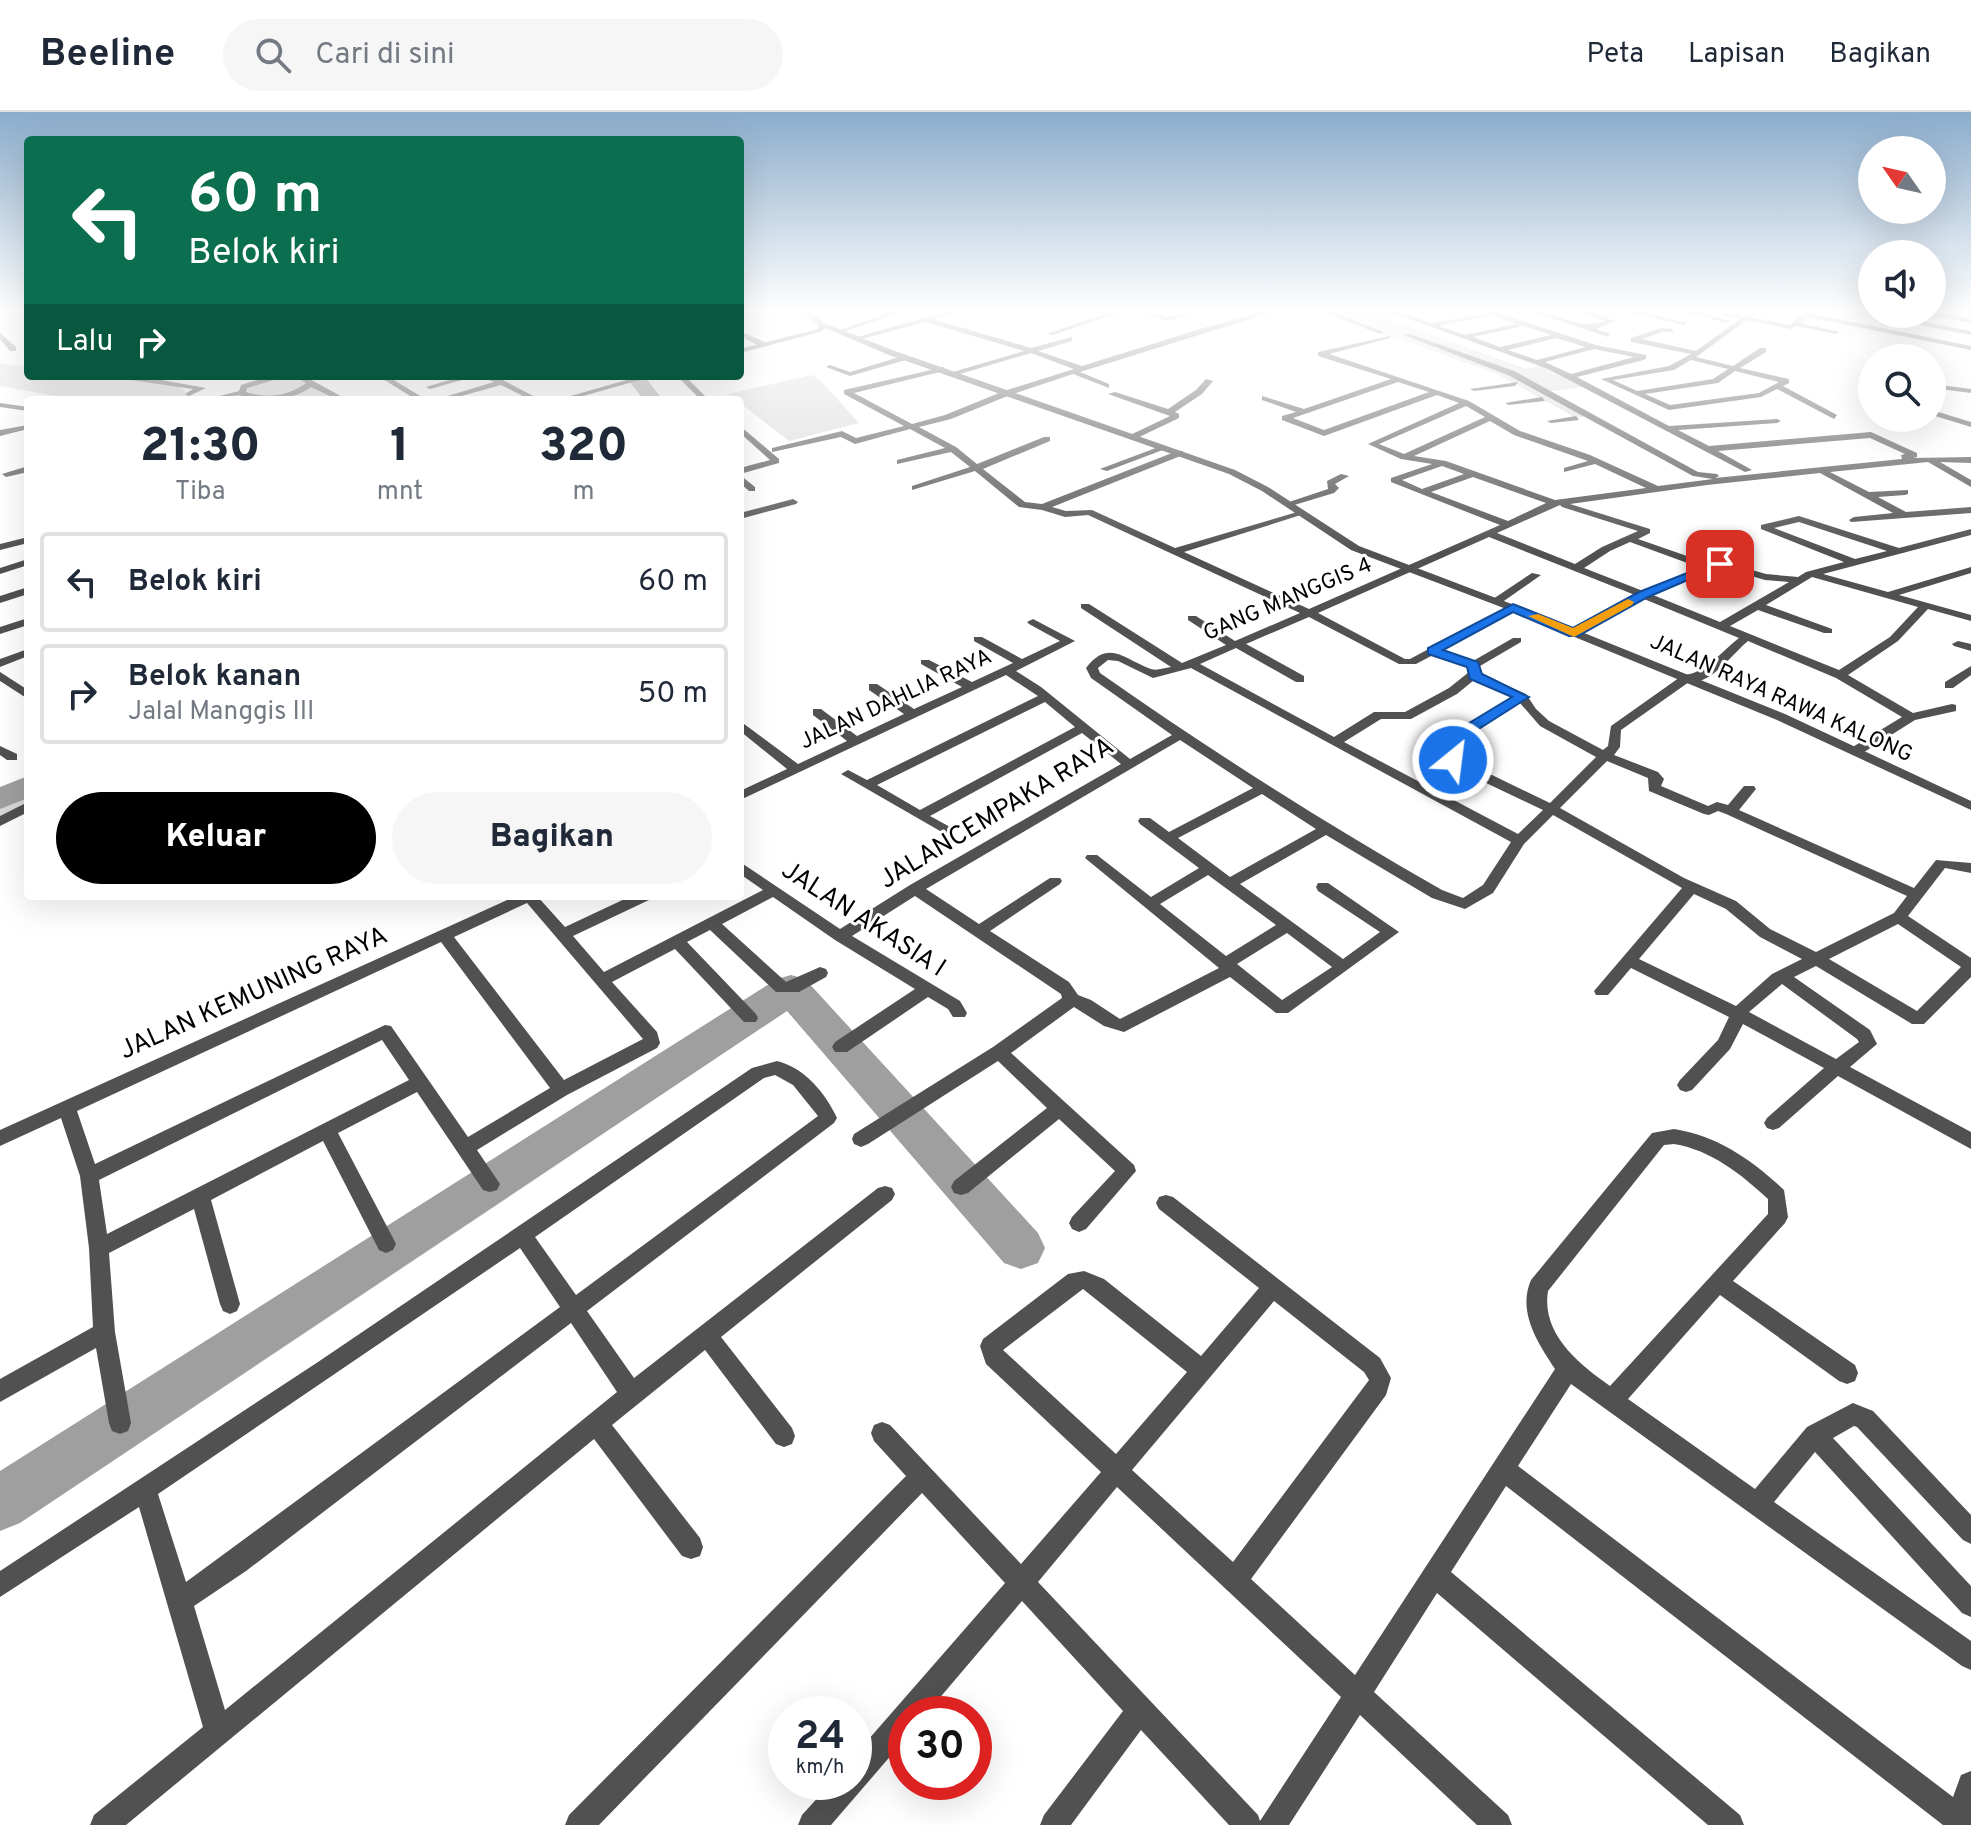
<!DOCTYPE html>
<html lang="id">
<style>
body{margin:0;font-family:Overpass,sans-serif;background:#f6f6f7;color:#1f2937;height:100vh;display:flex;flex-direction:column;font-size:30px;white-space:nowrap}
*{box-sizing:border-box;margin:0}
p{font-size:26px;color:#747a83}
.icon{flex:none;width:44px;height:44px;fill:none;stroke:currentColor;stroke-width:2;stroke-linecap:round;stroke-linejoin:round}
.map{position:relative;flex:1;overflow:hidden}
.panel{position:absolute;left:24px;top:284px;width:720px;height:504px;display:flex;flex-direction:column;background:#fff;border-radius:8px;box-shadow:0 8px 32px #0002}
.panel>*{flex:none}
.hud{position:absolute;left:24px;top:24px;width:720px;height:244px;border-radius:8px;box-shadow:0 8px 32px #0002;background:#0b6e4f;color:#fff;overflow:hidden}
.needle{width:52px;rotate:304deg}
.buttons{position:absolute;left:1858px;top:24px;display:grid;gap:16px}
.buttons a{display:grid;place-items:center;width:88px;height:88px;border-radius:50%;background:#fff;box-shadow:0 8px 32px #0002;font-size:40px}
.speed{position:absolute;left:768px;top:1584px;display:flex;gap:16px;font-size:40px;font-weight:700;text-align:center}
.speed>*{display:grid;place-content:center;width:104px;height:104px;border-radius:50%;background:#fff;box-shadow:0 8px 32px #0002;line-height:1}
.speed small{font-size:20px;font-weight:400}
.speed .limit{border:12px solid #d22;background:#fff;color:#111}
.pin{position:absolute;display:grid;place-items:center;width:68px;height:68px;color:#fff;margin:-34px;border-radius:16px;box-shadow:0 4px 12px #0006}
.me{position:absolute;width:88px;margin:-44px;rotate:29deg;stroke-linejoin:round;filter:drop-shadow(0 0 6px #0008)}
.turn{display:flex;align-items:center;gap:28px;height:168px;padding:0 32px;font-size:36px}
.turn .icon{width:104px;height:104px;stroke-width:2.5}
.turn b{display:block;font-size:56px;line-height:68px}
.then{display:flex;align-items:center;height:76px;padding:0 32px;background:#0003;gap:16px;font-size:30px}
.eta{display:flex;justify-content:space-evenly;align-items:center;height:136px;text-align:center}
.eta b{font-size:48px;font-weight:800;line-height:56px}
.action{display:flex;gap:16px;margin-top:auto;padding:16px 32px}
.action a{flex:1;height:92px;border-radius:48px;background:#000;color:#fff;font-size:32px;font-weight:800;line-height:92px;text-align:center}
.action a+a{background:#f6f6f7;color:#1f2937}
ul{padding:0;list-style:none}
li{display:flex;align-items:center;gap:24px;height:100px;margin:0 16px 12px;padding:0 16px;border:4px solid #e0e1e3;border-radius:8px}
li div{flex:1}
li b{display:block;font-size:30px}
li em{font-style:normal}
header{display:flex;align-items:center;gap:48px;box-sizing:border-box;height:112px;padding:0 40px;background:#fff;border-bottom:2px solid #e0e1e3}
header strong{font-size:38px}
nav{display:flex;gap:44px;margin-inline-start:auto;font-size:28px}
.search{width:560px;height:72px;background:#f6f6f7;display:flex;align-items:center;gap:20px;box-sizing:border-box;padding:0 28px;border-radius:44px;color:#747a83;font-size:30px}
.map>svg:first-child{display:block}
.green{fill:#d8d8d8}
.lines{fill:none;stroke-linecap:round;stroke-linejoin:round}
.river{fill:#9f9f9f;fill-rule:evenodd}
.minor{fill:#515151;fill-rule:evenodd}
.tertiary{fill:#515151;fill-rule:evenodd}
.route{fill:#1a73e8;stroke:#114b97;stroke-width:2}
.slow{fill:#f59e0b}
.labels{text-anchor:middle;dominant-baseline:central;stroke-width:6;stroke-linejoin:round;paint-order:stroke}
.far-street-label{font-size:22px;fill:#000;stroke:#fff}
.street-label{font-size:26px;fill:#000;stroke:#fff}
</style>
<header>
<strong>Beeline</strong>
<div class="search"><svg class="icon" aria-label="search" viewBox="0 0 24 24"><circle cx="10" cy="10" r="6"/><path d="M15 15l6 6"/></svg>Cari di sini</div>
<nav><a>Peta</a><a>Lapisan</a><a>Bagikan</a></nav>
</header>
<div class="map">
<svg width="1971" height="1713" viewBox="0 0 1971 1713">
<rect width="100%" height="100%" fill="#fff"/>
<!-- green -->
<g class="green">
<polygon points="1326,200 1370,200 1527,257 1544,253 1588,274 1547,280 1588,304 1576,306 1497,262"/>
<polygon points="0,251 28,255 28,264 107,264 176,273 198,288 79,288 0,274"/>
<polygon points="812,263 822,270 859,311 789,329 740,291 740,288 727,282"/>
<polygon points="267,264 298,264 344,288 301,288 279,284 232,288 246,285 242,277"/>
<polygon points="28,666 28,694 0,710 0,680"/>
</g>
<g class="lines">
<!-- river -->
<g class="river">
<polygon points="625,264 644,264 663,288 644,288"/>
<polygon points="28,664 28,686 0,697 0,675"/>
<polygon points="791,863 805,867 1038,1121 1045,1136 1038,1151 1021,1157 1004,1151 787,899 20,1411 0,1419 0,1359 777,867"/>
</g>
<!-- minor -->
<g class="minor">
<polygon points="891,200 902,200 842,220 837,219"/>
<path d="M944,200H956L933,207L1031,236L1072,225V229L1038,239L1082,254L1200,217L1261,200H1273L1080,260L1109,272V276L1073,262L1010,283L951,307L919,315L956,335L977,352L1044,325H1050V329L983,357L1025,390L1042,392L1177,339H1183V343L1052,395L1066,399L1092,398L1175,436L1304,398V402L1184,440L1309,497L1500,413L1391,370V366L1432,352L1401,347L1368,332L1459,291L1437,283L1324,324L1282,308V304L1296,300L1262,288V284L1304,297L1391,267L1318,244V240L1390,224V226L1329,242L1469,289L1520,319L1590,343L1658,374L1713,367L1693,364L1508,263L1404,223L1410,222L1514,259L1698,360L1717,362L1719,364L1715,366L1902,347L1901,343L1905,342L1870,326L1718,339L1752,358L1745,360L1548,257L1390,200H1401L1432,211L1495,200L1596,233L1646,243V247L1640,249L1577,265L1669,314L1777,307L1781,309L1777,311L1678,318L1709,334L1871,320L1917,341V345L1913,346L1971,345V351L1940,350L1971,368V375L1928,350L1830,360L1869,380L1908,378V382L1905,383L1878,385L1906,400L1971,395V401L1851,410L1849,408L1854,405L1893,401L1820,361L1707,373L1570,392L1650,417V421L1638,427L1710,452L1720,449L1766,462L1798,465L1806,460L1844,450L1761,417V413L1799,404L1899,436L1971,417V423L1823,462L1888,480L1971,455V461L1899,483L1971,503V509L1928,497L1898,529L1848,563L1913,601L1952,592L1956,593V599L1915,608L1861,642H1851V636L1902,605L1836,566L1748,529C1732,542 1711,573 1689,570L1621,618L1620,635L1614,643L1658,660L1664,667L1661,674L1708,694L1717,690L1728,693L1744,674H1754L1756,677L1739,698L1914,776L1936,748L1971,751V761L1945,756L1908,804L1971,846V865L1924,912H1912L1816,854L1794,865L1870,918L1877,932L1850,955L1971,1020V1037L1838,964L1779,1016L1773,1018L1767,1016L1764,1011L1767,1006L1824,956L1743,912L1730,937L1692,978L1686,980L1680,978L1677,973L1680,968L1718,928L1729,905L1631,856L1608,883H1596L1594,879L1682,776L1553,703L1524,732L1493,781L1465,797L1432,786L1326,723L1240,772L1343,847L1380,820L1318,779L1316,775L1318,771H1328L1399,820L1288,901H1276L1230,865L1124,920L1104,914L1074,895L1011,941L1134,1053L1136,1059L1086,1117L1079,1120L1072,1117L1069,1111L1072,1105L1115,1059L1059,1007L968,1081L961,1083L954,1081L951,1075L954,1069L1047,996L998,949L868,1032L861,1035L854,1032L852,1027L854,1022L993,935L1062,886L1061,882L915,784L852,824L960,889L967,901L965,905H953L948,897L928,885L847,940H835L832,935L835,930L915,877L835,828L773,785L722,812L786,870L820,855L826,857L828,861L826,865L799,880H776L710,818L687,830L756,902L758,906L756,910H744L675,837L612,870L657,920L660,931L657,936L567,983L477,1038L500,1072L497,1078L490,1080L483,1078L417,980L338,1021L393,1126L396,1132L393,1138L386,1141L379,1138L323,1029L211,1088L240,1192L237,1199L230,1202L223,1199L220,1192L194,1097L109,1141L115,1220L131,1311L128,1319L120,1322L112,1319L109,1311L96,1236L0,1290V1267L93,1215L89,1136L80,1064L61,1006L0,1034V1018L516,784H537L565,815L631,784H651L649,788L573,824L604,860L763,778L740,762V750L840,817L910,773L1121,652L1082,621L930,704L952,716L954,719L952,722L947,723L841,662L848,658L867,668L1038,584L1006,563L740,688V679L787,657L740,619V609L798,652L847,629L813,603V597H821L857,624L904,602L869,578V572H877L914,597L962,575L921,552V548H929L972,570L1013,551L974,529V525H982L1022,547L1060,529L1029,512L1027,510L1033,507L1075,529L1016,559L1041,575L1130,647L1172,623L1091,566L1086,556C1109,526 1125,548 1151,557C1157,559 1164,556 1171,555L1081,496V492H1089L1182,551L1226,533L1188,508V504H1196L1235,529L1300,501L1088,403L1065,405L1042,398L1019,395L975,359L912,378V374L970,355L951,340L897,352V348L945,336L910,317L855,332L841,325L772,340V336L842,319L856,326L904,314L844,282V278L944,255V259L854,281L912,312L945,303L1004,279L1074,257L1031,241L953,264V260L1024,239L926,210L858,228L854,226ZM1490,203L1516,212L1465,223L1439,214ZM1524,214L1551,223L1500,235L1473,225ZM1556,226L1586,235L1537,248L1508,238ZM1594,237L1634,245L1571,262L1545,250ZM1398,270L1429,280L1324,318L1293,306ZM1466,294L1485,305L1404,342L1379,332ZM1490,309L1514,323L1588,349L1564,356V360L1595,352L1646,376L1555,388L1446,349L1414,344ZM1442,354L1464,362L1422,377L1402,368ZM1473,365L1546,391L1508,409L1431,380ZM1560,393L1562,395L1638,419L1602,435L1575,452L1497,421ZM1799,410L1887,439L1855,447L1774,416ZM1489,425L1635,483L1570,519V523H1578L1644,487L1739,526C1721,540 1705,562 1683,563L1611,614L1608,634L1603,638L1549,609L1536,597L1526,582L1481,562L1480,554L1521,530V526H1513L1473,549L1442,539L1517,498V494H1509L1410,547H1405L1318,501ZM1630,430L1701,456L1643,479L1584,456L1610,439ZM1721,455L1765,468L1789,470L1720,510L1653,483ZM1812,465L1918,495L1890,525L1839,558L1730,514L1758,498L1824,521H1832V517L1766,493ZM1309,505L1399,552H1416L1433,543L1468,555L1469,560L1449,576L1405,600H1374L1334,625L1200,552L1236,536L1296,570H1304V564L1246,532ZM1108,548L1118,549L1153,566L1191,556L1511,730L1483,773L1463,786L1442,778C1325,711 1211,639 1100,561L1098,556ZM1474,568L1513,585L1462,616L1456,625L1458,632L1446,648L1448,651H1458L1470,632L1468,625L1471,622L1520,591L1540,614L1596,645L1550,691L1492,663H1482V669L1543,698L1518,722L1344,630L1381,607H1411L1457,582ZM1045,590L1075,615L920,698L877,673ZM1180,628L1253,676L1169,720L1150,706H1140L1138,709L1140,712L1199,756L1151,785L1097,743H1087L1085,746L1219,856L1120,907L1091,888L1078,883L1069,870L990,819L1060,772L1062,769L1060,766H1050L979,812L926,777ZM1607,649L1648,666L1649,679L1704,702L1709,703L1718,699L1726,702L1907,784L1894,801L1816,840L1770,817L1736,789L1684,766L1560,696ZM1262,682L1316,717L1230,765L1178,726ZM1208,763L1276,813L1226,844L1160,792ZM1694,782L1726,797L1760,825L1802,847L1772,862L1736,894L1639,847ZM527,791L643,927L564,968L454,825ZM1898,812L1961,855L1917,899L1829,847ZM1287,821L1332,855L1282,888L1237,852ZM441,830L550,976L468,1025L391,914L385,913L95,1052L77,999ZM1782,872L1857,927L1859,930L1836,947L1749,900ZM382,928L409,968L107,1122L99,1068Z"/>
<polygon points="1110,200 1121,200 1053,223 1047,222"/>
<polygon points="1143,200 1167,205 1201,200 1167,209"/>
<polygon points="1323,200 1333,200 1385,221 1380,222"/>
<path d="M1533,200C1562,200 1576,219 1605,209L1581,200H1592L1615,209L1596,217L1610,222L1608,225Z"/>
<polygon points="1627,200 1642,200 1687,211 1684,213"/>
<polygon points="1683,200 1697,200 1731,209 1728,211"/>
<path d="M1714,200L1745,204L1757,200L1751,205L1790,213L1806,200H1814L1813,202L1971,234V238L1808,205L1800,211L1839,220L1836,222L1796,214L1791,217L1747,208L1696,245L1733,254L1760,236H1766V240L1740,256L1789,267V271L1783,274L1837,303L1834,307L1777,277L1761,285L1669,298L1601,267L1669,254L1691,242L1631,230V226L1661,216L1672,217L1674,220H1662L1642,227L1696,239L1740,207ZM1691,248L1728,257L1713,267L1637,279L1613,268L1674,258ZM1735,259L1779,270L1759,281L1670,293L1645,282L1718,271Z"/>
<polygon points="1856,200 1872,200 1971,219 1971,223"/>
<polygon points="1934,200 1971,207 1971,211 1929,202"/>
<polygon points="740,219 767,231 768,233 761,235 740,224"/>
<polygon points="0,221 16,235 16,239 10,239 0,227"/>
<polygon points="906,243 909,247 850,264 826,255 830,253 850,260"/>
<polygon points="103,264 154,264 156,267 206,276 189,284 185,282 193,277"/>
<path d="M270,264H287L247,276L246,280C266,287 289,284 306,271L294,264H304L348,288H338L311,275C288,291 267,287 242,284C231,282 216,288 204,288L239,279L241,273Z"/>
<polygon points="378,264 387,264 422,285 415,287"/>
<polygon points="463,264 476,264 430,277 426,275"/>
<polygon points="489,264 495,264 541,288 531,288 501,273 447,288 441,286 494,270 489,268"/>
<polygon points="677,264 685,264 709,288 701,288"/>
<polygon points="1206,267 1213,269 1202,282 1175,300 1179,302 1179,306 1133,328 1130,327 1130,323 1170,304 1108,282 1115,280 1168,297 1196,278"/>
<polygon points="1518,270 1515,274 1474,279 1470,277"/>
<polygon points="1932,272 1971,277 1971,281 1932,276"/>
<polygon points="1542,285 1545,289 1509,293 1505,291"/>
<polygon points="0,291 28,295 28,299 0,295"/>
<polygon points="1932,298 1971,310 1971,315 1932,303"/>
<polygon points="1576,304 1579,308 1551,311 1547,309"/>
<polygon points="28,313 28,317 0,324 0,318"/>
<polygon points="740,314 779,347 779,351 740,362 740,356 770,348 740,321"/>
<polygon points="1161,334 1168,336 1107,359 1100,357"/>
<polygon points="28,354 28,360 6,365 2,362"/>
<polygon points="1341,362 1349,364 1335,372 1339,376 1334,381 1291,394 1286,391 1328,377 1327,369"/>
<polygon points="740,363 755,375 755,379 749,379 740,371"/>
<polygon points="793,387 798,390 796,392 740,407 740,401"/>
<polygon points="28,447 28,453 0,462 0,456"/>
<polygon points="1532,461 1541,463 1501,491 1493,491 1493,487"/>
<polygon points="28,475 28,482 0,491 0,484"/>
<polygon points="28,506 28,513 0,522 0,515"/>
<polygon points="1958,529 1971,532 1971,539 1954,534 1952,532"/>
<polygon points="28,537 28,544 0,555 0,547"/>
<polygon points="1971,554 1971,563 1953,576 1945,576 1945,570"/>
<polygon points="0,560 28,578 28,587 0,569"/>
<polygon points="0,634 17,642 17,648 7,648 0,643"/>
<polygon points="28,690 28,700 0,714 0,704"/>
<path d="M777,949C805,956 825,981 837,1006L834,1011L587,1199L634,1266L878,1076L885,1074L892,1076L895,1082L892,1088L721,1225L792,1316L795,1324L792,1332L784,1335L776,1332L705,1238L612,1313L700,1426L703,1435L700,1444L691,1447L682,1444L594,1327L126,1713H90L94,1703L203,1615L139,1395L0,1485V1459L318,1250L752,956ZM775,963L793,973L818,1004L576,1183L535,1125L764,966ZM520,1136L560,1195L186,1470L158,1382ZM571,1211L617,1280L225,1598L194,1494L246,1459Z"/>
<path d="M1674,1017C1718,1024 1752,1048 1784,1078L1788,1105L1785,1111L1733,1169L1855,1253L1858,1261L1855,1269L1847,1272L1839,1269L1720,1183L1628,1287L1755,1377L1807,1315L1853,1291L1873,1299L1971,1403V1432L1963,1428L1857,1315L1854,1314L1833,1326L1971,1474V1505L1962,1501L1815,1340L1774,1390L1971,1529V1558L1962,1554L1571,1272L1518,1354L1953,1685L1961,1663L1971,1659V1713H1943L1506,1374L1451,1460L1740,1703L1744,1713H1708L1437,1481L1374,1580L1508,1703L1512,1713H1477L1360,1603L1289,1713H1229L1141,1618L1071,1713H1040L1044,1703L1123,1599L1022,1489L926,1602H906V1626L831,1713H798L802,1703L832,1670H854V1644L1005,1471L922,1381L599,1713H565L569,1703L906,1364L874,1329L871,1321L874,1313L882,1310L890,1313L1021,1452L1101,1360L986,1252L980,1234L983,1227L1068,1162L1084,1159L1104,1167L1201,1244L1259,1176L1159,1097L1156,1091L1159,1085L1166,1083L1173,1085L1380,1246L1391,1266L1386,1283L1251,1467L1355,1563L1555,1257C1538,1231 1517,1200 1531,1168L1652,1021ZM1674,1032C1711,1038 1741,1062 1768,1087V1102L1610,1274C1579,1252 1541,1222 1548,1179L1664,1033ZM1083,1177L1187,1260L1116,1342L1003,1238ZM1274,1189L1364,1260L1369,1268L1233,1450L1132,1358ZM1117,1375L1341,1585L1260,1709L1258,1703L1038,1470Z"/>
</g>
<!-- tertiary -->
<g class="tertiary">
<polygon points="803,200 811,200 824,211 895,239 1235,358 1268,375 1359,434 1517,494 1785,602 1971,689 1971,698 1777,608 1509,498 1351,438 1262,379 1229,362 889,243 825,216 823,219 740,241 740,237 818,217 818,213"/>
<polygon points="641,264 654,264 569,288 556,288"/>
<polygon points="28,425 28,431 0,438 0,432"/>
</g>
</g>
<!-- sky -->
<linearGradient id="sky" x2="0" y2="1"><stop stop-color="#8baccb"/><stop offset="0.45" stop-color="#fff"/><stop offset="1" stop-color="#fff" stop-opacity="0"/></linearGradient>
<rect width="1971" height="440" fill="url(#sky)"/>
<!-- route -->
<polygon class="route" points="1715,450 1725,452 1648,485 1578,524 1569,524 1513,500 1443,538 1478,550 1482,562 1529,585 1471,622 1471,632 1458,651 1448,651 1445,648 1456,632 1455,625 1461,616 1512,585 1470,567 1467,555 1428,542 1428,536 1513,492 1573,516 1639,480"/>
<!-- slow -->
<polygon class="slow" points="1628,487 1634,490 1632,493 1574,525 1528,504 1538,502 1573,516"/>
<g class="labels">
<!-- far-street labels -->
<g class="far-street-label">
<text transform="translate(1288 488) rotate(-23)">GANG MANGGIS 4</text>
<text transform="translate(1781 587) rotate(24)">JALAN RAYA RAWA KALONG</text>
<text transform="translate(896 588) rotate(-25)">JALAN DAHLIA RAYA</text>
</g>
<!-- street labels -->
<g class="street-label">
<text transform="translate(997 702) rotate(-31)">JALANCEMPAKA RAYA</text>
<text transform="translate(863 808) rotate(33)">JALAN AKASIA I</text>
<text transform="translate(254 882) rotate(-24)">JALAN KEMUNING RAYA</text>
</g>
</g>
</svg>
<div class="buttons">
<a><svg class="needle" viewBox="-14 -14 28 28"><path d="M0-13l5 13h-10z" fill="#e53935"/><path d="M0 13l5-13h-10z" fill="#747a83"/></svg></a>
<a><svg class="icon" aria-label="sound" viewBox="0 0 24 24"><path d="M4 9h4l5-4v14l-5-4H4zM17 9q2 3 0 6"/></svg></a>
<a><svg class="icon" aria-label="search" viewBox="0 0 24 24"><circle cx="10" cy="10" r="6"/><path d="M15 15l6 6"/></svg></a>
</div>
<div class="speed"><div>24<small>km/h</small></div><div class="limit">30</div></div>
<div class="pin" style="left:1720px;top:452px;background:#d93025"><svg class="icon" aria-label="arrive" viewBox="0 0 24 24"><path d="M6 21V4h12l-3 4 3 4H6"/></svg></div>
<svg class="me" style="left:1453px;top:648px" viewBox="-20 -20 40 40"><circle r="17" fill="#1a73e8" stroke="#fff" stroke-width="3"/><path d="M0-11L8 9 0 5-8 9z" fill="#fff"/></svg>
<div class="hud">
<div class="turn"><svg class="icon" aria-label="left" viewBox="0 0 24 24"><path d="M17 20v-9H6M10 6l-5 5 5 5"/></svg><div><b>60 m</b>Belok kiri</div></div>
<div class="then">Lalu<svg class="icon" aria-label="right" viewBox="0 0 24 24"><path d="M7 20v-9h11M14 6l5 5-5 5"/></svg></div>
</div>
<section class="panel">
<div class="eta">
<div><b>21:30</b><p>Tiba</p></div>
<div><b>1</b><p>mnt</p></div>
<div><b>320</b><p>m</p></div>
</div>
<ul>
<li><svg class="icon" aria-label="left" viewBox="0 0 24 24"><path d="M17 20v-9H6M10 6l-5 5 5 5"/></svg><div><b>Belok kiri</b></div><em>60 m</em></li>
<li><svg class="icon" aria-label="right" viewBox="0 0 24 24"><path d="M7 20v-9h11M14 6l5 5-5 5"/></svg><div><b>Belok kanan</b><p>Jalal Manggis III</p></div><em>50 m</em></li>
</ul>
<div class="action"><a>Keluar</a><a>Bagikan</a></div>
</section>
</div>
